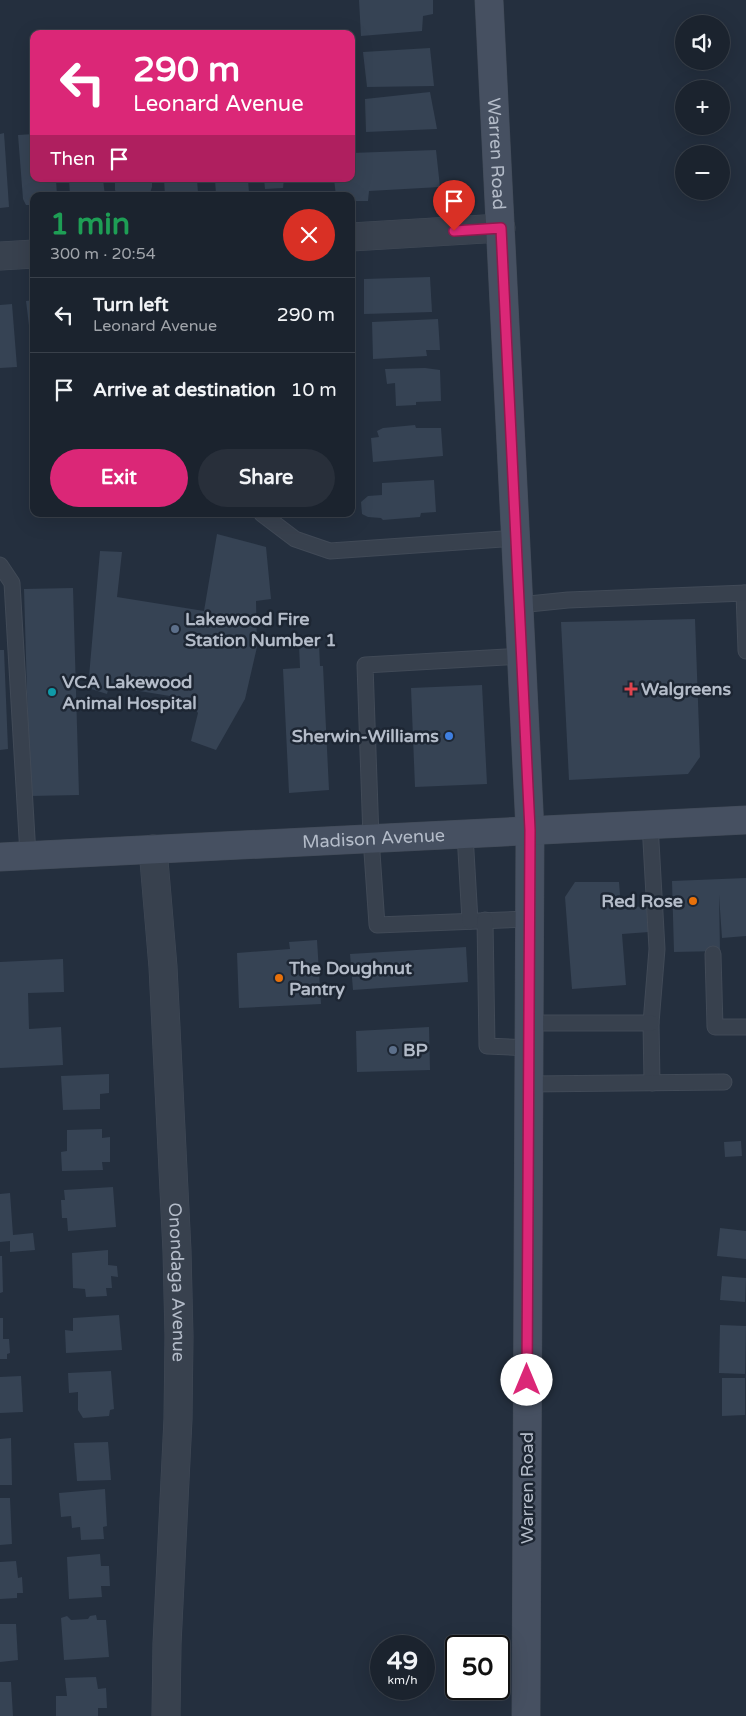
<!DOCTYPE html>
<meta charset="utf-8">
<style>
body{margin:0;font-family:"Varela Round",sans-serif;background:#282f3a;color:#f1f3f6;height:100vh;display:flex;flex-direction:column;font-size:19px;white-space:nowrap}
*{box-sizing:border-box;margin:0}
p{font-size:16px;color:#a0a4aa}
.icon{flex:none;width:28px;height:28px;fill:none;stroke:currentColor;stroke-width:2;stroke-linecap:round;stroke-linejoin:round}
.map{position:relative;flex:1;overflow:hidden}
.sheet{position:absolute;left:30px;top:192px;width:325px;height:325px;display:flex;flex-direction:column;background:#1b232e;border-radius:10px;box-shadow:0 5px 20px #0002,0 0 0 1px #39404a}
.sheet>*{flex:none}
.top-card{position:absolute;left:30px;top:30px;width:325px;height:152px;border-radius:10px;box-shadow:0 5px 20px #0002,0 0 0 1px #39404a;background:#db2777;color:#fff;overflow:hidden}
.controls{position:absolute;left:675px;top:15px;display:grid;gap:10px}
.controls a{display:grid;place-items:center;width:55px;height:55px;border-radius:50%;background:#1b232e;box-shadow:0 5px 20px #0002,0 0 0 1px #39404a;font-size:25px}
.speed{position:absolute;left:370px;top:1635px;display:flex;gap:10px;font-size:25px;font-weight:700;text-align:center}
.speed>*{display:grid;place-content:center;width:65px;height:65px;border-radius:50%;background:#1b232e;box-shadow:0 5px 20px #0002,0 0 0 1px #39404a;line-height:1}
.speed small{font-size:12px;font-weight:400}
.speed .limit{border:2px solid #111;border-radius:8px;background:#fff;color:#111}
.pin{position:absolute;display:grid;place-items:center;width:42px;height:42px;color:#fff;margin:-51px -21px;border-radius:50% 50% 50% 0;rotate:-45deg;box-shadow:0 0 5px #0007}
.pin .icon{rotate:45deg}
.me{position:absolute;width:55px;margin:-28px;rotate:0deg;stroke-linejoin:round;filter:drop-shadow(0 0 4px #0008)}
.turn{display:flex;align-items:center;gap:18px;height:105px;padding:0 20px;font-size:22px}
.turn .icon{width:65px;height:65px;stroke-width:2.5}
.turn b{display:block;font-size:35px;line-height:42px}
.then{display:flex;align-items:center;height:48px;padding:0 20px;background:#0003;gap:10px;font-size:19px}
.round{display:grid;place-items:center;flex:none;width:52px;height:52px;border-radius:26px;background:#282f3a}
.headline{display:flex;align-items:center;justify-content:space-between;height:85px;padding:0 20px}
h1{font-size:30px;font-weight:800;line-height:38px;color:#1e9e55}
.action{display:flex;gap:10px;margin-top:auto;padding:10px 20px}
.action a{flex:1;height:58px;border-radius:30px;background:#db2777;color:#fff;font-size:20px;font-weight:800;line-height:58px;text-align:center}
.action a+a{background:#282f3a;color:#f1f3f6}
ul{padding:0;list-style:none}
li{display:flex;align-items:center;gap:15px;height:75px;padding:0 20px;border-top:1px solid #39404a}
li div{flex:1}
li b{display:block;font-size:19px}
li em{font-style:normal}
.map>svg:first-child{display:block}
.building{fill:#364354}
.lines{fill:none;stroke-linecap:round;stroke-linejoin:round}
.lane-casing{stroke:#414a57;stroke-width:17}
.street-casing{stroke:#414a57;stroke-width:29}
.secondary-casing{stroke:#414a57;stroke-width:29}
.lane{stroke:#38414e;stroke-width:15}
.street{stroke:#38414e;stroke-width:28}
.secondary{stroke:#465061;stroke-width:28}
.route-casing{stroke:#8e194d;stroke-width:12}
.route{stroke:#db2777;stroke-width:9}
.service-dot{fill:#5c6f8a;stroke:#1d2633;stroke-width:2}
.health-dot{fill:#e0444e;stroke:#1d2633;stroke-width:2}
.culture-dot{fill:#0f9aa8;stroke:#1d2633;stroke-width:2}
.shop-dot{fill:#3f7fe0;stroke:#1d2633;stroke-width:2}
.food-dot{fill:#e8710a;stroke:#1d2633;stroke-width:2}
.labels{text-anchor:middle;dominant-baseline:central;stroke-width:5;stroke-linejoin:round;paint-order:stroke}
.street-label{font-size:18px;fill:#b4bcc9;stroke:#1d2633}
.poi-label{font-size:18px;font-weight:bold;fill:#b4bcc9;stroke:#1d2633;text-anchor:start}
</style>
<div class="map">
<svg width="746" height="1716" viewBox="0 0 746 1716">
<rect width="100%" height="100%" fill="#242f3e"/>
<!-- building -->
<g class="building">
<polygon points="359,0 433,0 433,14 423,16 422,31 361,36"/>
<polygon points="430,48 434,86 367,87 363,52"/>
<polygon points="430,92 437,129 366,132 365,99"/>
<polygon points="4,133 9,207 0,208 0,134"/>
<polygon points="34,134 34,179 56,179 57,196 34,196 34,205 26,205 23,199 18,135"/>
<polygon points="436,150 440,187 369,191 368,201 351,201 351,196 336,196 334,179 351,179 351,153"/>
<polygon points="69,179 103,179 105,196 70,196"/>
<polygon points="115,179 152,179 152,187 149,196 118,196 115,190"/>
<polygon points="164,179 197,179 198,193 165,196"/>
<polygon points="215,179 248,179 249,193 216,195"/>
<polygon points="264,179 284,179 283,188 265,189"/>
<polygon points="430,277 432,312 364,314 364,279"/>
<polygon points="34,300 34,358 33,358 26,301"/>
<polygon points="12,304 17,367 0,368 0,305"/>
<polygon points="438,319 440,350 426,350 427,356 373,359 372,322"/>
<polygon points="425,368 440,370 441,401 416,402 416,405 396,406 395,383 387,384 385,369"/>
<polygon points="415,425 416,428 441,428 443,456 373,462 371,438 379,437 377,431 383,428"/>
<polygon points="434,480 436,512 421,513 420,517 383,520 381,518 368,517 362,514 361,502 368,496 382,495 382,483"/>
<polygon points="217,534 266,547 271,599 256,601 257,647 245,699 216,750 191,741 198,713 188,699 109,686 107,694 88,688 100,551 122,552 117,597 204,611"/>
<polygon points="73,588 79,795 30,796 24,589"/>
<polygon points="695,619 700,757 688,774 569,780 561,622"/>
<polygon points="319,644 320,666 323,666 329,790 289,793 283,669 300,668 299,645"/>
<polygon points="0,650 4,650 8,749 0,750"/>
<polygon points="482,685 487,784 415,787 411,688"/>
<polygon points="746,878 746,936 722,938 719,895 720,951 674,952 672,881"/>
<polygon points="575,882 619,882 621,908 647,906 649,932 622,934 626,985 572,989 565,897"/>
<polygon points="317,940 321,1004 239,1008 237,953 290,949 289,942"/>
<polygon points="466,947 468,982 353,990 350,954"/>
<polygon points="63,959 64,992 28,993 29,1029 61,1027 63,1065 0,1068 0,962"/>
<polygon points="429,1027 430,1070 357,1072 356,1031"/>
<polygon points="109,1074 109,1093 100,1094 100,1109 63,1110 61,1076"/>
<polygon points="102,1129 102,1138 110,1137 110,1162 102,1162 103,1170 62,1171 61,1152 67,1151 67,1130"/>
<polygon points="741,1141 742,1156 725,1157 724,1142"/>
<polygon points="113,1187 116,1227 68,1231 67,1218 62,1218 61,1200 65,1200 64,1190"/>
<polygon points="10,1193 13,1235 33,1233 35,1250 10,1252 10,1241 0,1242 0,1194"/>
<polygon points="720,1228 746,1231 746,1259 717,1256"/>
<polygon points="108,1250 108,1265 117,1266 118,1277 111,1276 112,1288 106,1288 107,1296 86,1297 85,1289 73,1288 72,1253"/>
<polygon points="0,1256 2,1256 3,1292 0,1293"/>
<polygon points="722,1276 746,1278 745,1302 720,1300"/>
<polygon points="119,1315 122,1350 66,1353 65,1330 73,1331 73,1318"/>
<polygon points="0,1318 3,1318 3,1339 9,1339 10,1353 7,1354 7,1359 0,1359"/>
<polygon points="720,1325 746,1326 745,1374 719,1373"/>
<polygon points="111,1371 114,1409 110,1410 109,1416 83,1418 78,1410 78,1392 69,1393 68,1373"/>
<polygon points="21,1376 23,1412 0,1413 0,1377"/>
<polygon points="722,1378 745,1378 745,1415 722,1416"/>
<polygon points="11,1438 12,1485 0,1485 0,1439"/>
<polygon points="108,1442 111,1480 77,1481 74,1443"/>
<polygon points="105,1489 107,1526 103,1527 104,1539 81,1540 80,1527 72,1528 71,1516 61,1517 59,1493"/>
<polygon points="0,1498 10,1498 12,1544 0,1545"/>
<polygon points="100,1554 101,1566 109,1566 110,1586 101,1586 102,1597 69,1599 67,1557"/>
<polygon points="16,1561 18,1578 22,1577 23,1593 17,1593 17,1598 0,1599 0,1562"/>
<polygon points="96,1615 97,1620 106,1620 109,1657 64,1660 61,1618 67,1616 71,1620 88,1619 90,1616"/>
<polygon points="0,1624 16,1624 18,1660 0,1662"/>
<polygon points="96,1677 98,1689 106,1688 107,1708 98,1708 98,1716 56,1716 56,1696 67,1696 65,1678"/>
<polygon points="0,1682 11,1682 13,1716 0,1716"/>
</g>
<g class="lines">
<defs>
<g id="lane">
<polyline points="262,514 295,539 330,551 516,538"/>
<polyline points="0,565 12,583 28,855"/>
<polyline points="744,593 746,651"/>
<polyline points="519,605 568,600 746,593"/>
<polyline points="522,656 365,665 371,838 377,925 530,919"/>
<polyline points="650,824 657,949 651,1023 652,1083"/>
<polyline points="465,834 470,921"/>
<polyline points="485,920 487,1046 529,1048"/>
<polyline points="713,954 715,1027 746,1027"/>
<polyline points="529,1023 651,1023"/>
<polyline points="529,1084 724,1082"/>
</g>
<g id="street">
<polyline points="351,237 501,228"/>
<polyline points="0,256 34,254"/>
<path id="s1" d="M153,849L163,967L177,1251L179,1336L178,1419L167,1644L166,1716"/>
</g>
<g id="secondary">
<path id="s2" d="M489,0L530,830L526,1716"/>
<path id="s3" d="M0,857L746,820"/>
</g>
</defs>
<!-- lane casing -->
<use href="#lane" class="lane-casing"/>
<!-- street casing -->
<use href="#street" class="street-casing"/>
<!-- secondary casing -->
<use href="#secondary" class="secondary-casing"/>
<!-- lane -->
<use href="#lane" class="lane"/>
<!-- street -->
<use href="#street" class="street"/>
<!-- secondary -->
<use href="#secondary" class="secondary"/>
</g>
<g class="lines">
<defs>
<polyline id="route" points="454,231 501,228 530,830 527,1380"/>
</defs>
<!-- route casing -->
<use href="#route" class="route-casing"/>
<!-- route -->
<use href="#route" class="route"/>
</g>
<!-- markers -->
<g class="service-dot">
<circle cx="175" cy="629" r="5"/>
<circle cx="393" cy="1050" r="5"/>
</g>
<path class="health-dot" d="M628.5 681.5h5v5h5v5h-5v5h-5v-5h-5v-5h5z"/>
<circle class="culture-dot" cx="52" cy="692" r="5"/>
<circle class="shop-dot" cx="449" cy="736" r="5"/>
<g class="food-dot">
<circle cx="693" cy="901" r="5"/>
<circle cx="279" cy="978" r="5"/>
</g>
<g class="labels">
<!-- street labels -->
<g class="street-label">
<text stroke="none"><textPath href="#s2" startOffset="154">Warren Road</textPath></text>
<text stroke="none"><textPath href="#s3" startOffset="374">Madison Avenue</textPath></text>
<text stroke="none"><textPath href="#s1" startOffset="434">Onondaga Avenue</textPath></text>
<text transform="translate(527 1488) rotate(-90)">Warren Road</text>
</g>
<!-- poi labels -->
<g class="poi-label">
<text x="185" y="619">Lakewood Fire<tspan x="185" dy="21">Station Number 1</tspan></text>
<text x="62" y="682">VCA Lakewood<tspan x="62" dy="21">Animal Hospital</tspan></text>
<text x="641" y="689">Walgreens</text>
<text x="439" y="736" text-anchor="end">Sherwin-Williams</text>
<text x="683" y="901" text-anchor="end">Red Rose</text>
<text x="289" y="968">The Doughnut<tspan x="289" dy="21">Pantry</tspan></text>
<text x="403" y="1050">BP</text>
</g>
</g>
</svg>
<div class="controls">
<a><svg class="icon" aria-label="sound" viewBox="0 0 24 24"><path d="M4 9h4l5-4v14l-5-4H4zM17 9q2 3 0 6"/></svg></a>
<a>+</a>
<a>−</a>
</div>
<div class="speed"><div>49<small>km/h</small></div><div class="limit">50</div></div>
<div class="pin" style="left:454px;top:231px;background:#d93025"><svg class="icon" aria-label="arrive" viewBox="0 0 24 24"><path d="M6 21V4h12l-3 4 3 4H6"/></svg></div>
<svg class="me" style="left:527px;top:1380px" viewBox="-20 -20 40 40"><circle r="19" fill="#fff"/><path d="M0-13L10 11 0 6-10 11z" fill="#db2777"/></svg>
<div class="top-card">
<div class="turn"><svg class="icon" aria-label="left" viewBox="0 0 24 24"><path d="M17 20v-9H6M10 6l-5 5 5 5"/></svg><div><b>290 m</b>Leonard Avenue</div></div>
<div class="then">Then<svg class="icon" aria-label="arrive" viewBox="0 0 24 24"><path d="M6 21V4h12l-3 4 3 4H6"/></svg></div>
</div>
<section class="sheet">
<div class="headline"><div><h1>1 min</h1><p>300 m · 20:54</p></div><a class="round" style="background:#d93025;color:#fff"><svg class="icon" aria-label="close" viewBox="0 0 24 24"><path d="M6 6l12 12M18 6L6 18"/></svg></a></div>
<ul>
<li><svg class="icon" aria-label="left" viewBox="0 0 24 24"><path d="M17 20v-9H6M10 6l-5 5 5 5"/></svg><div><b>Turn left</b><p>Leonard Avenue</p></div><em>290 m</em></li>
<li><svg class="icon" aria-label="arrive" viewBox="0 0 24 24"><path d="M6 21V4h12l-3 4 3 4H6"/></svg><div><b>Arrive at destination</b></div><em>10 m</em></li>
</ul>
<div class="action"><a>Exit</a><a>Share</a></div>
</section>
</div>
